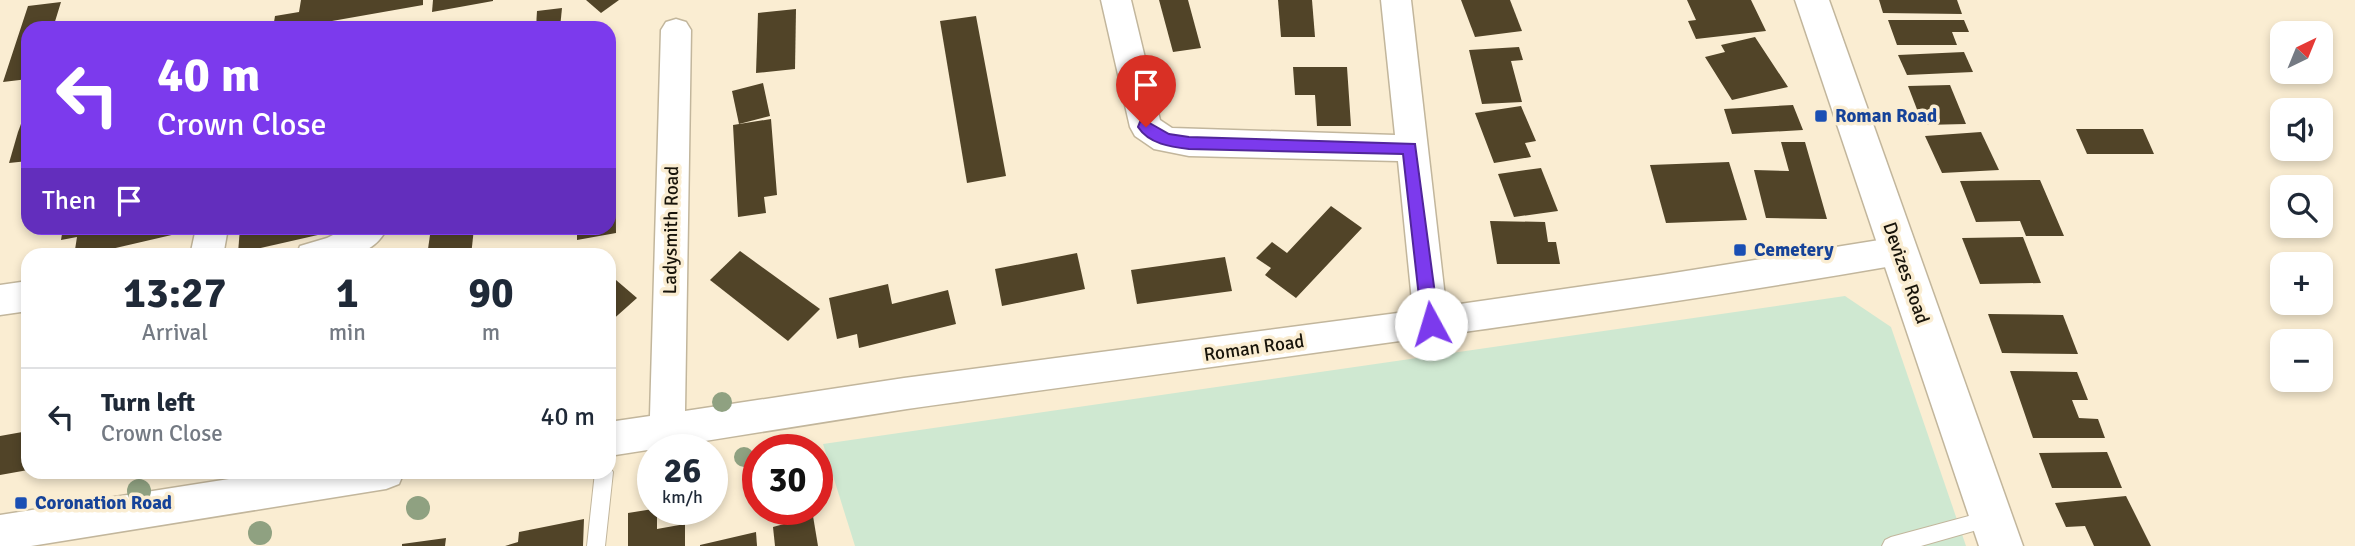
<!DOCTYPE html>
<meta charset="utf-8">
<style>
body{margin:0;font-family:Signika,sans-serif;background:#f6f6f7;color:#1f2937;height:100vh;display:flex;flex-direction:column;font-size:26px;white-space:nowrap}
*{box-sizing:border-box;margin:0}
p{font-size:23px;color:#747a83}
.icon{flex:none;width:38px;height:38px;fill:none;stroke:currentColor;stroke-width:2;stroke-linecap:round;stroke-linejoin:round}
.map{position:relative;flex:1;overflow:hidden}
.details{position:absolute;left:21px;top:248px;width:595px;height:231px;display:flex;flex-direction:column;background:#fff;border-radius:21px;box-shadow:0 4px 10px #0003}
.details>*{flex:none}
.guide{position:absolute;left:21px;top:21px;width:595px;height:214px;border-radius:21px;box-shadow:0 4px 10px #0003;background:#7c3aed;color:#fff;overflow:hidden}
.needle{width:46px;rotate:43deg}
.buttons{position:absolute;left:2270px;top:21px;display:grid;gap:14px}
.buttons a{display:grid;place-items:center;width:63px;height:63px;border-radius:14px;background:#fff;box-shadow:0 4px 10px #0003;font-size:35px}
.speed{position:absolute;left:637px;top:434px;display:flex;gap:14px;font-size:35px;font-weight:700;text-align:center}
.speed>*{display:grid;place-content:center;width:91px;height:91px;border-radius:50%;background:#fff;box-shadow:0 4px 10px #0003;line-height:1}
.speed small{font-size:18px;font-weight:400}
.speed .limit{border:10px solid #d22;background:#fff;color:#111}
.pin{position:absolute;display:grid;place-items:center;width:60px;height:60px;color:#fff;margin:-72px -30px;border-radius:50% 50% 50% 0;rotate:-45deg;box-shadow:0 0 7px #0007}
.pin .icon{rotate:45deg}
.me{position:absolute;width:77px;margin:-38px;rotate:354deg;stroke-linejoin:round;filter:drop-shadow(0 0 5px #0008)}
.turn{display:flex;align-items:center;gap:24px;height:147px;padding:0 21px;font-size:32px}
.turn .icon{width:91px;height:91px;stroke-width:2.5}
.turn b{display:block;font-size:49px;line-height:60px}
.then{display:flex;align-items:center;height:66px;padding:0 21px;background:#0003;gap:14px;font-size:26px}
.eta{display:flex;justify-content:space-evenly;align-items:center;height:119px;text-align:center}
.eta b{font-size:42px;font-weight:800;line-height:49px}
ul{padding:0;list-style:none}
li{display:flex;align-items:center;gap:21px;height:98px;padding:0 21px;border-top:2px solid #e0e1e3}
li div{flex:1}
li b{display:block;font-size:26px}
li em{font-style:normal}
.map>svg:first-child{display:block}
.green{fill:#cfe8d1}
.building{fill:#514428}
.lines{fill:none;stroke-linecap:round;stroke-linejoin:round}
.lane-casing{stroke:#c2b69c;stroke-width:2}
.street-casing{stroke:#c2b69c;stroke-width:3}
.primary-casing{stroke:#c2b69c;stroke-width:3}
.lane{fill:#fff;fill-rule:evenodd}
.street{fill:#fff;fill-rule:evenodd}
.primary{fill:#fff;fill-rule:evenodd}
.tree{fill:#8fa181}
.route{fill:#7c3aed;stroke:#51269a;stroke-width:2}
.transit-dot{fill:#1a4fb4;stroke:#faedd2;stroke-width:2.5}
.labels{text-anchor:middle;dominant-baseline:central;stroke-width:7;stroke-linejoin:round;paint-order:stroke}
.transit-label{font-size:19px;font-weight:bold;fill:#164399;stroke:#faedd2;text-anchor:start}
.street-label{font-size:19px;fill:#18140a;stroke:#faedd2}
</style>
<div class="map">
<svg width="2355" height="546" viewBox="0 0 2355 546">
<rect width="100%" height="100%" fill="#faedd2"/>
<!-- green -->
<polygon class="green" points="1845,296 1891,327 1966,546 855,546 823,444"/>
<!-- building -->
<g class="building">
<polygon points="301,0 423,0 423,5 315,24 315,28 273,28 275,16 299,12"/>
<polygon points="433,0 493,0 493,1 432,12"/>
<polygon points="586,0 619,0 601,13"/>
<polygon points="1159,0 1188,0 1201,48 1173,52"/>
<polygon points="1278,0 1312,0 1315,37 1281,37"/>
<polygon points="1461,0 1510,0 1522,31 1475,37"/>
<polygon points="1687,0 1751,0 1766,31 1696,39 1688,21 1696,20"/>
<polygon points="1879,0 1957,0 1962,14 1883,13"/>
<polygon points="61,2 53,28 28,28 28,79 3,82 28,6"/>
<polygon points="562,8 560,28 536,28 537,11"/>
<polygon points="796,9 795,69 756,73 758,13"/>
<polygon points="976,16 1006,176 967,183 940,21"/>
<polygon points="1888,20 1964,20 1969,32 1952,32 1957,45 1897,45"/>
<polygon points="1755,37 1788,87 1732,100 1705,57 1725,52 1721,45"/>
<polygon points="1519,47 1523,60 1511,61 1522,102 1482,104 1469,50"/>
<polygon points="1964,52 1973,72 1907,75 1898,55"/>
<polygon points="1293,67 1347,67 1351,126 1317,126 1315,95 1295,95"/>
<polygon points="763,83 770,116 739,124 732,91"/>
<polygon points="1950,85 1966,124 1923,125 1908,86"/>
<polygon points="28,105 28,161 9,163 18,132"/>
<polygon points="1793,105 1803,130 1732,134 1724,109"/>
<polygon points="1521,106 1536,141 1525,143 1531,157 1494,163 1475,113"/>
<polygon points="615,112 616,233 577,240 577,228 609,228 609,113"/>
<polygon points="771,119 777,195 764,197 766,213 738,217 733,125"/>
<polygon points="2076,129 2143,129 2154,154 2087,154"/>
<polygon points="1981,132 1999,170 1942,173 1925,136"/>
<polygon points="1781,142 1805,142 1827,219 1766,218 1754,170 1789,171"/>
<polygon points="1729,162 1747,220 1666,223 1650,165"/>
<polygon points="1541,168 1558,211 1514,217 1498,174"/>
<polygon points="2040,180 2064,236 2026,236 2020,221 1976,222 1960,181"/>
<polygon points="1331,206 1362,228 1296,298 1265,275 1271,268 1256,258 1272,242 1287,253"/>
<polygon points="1490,221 1545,222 1548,242 1556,242 1560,264 1497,264"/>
<polygon points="63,228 177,228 176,234 81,256 74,256 77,237 61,240"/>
<polygon points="240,228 331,228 331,232 238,253"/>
<polygon points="431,228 474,228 471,256 427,256"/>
<polygon points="2023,237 2041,283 1980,284 1962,238"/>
<polygon points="740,251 820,309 788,341 710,280"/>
<polygon points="1077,253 1085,289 1002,306 995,269"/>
<polygon points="1225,257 1232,291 1137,304 1131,270"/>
<polygon points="609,274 637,298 609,323"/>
<polygon points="888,284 892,304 948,290 956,324 859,348 857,334 837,339 829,298"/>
<polygon points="1988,314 2063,315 2078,354 2002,353"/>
<polygon points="2010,371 2077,372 2088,400 2072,400 2079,418 2098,419 2105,438 2033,438"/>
<polygon points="28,431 28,470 0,475 0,436"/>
<polygon points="2107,452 2122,488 2052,488 2039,453"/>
<polygon points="2126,496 2151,546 2094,546 2085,526 2066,527 2055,503"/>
<polygon points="653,509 657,509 657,529 685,524 685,546 628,546 628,513"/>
<polygon points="813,516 818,546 775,546 773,527"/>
<polygon points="584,519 583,546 505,546 518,542 519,532"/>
<polygon points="756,532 757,546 700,546 700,545"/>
<polygon points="446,538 445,546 402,546 402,544"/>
</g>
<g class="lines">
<defs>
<g id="lane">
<polygon points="609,466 613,472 605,546 587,546 595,472 609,472"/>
<polygon points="1991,510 1997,512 2000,518 1997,524 1991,526 1921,546 1882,546 1885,540 1891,537"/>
</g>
<g id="street">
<path d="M1101,0H1131L1160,120L1172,128L1395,135L1381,0H1411L1446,306L1661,275L1898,237L1910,241L1914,251L1910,261L1898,265C1568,322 1238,362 907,409C807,424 708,441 609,456V422L650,416L661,30L666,22L676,19L686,22L691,30L685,411L904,378L1413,311L1398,161L1189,156L1154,149L1135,136L1130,127Z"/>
<polygon points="196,228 228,228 223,256 190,256"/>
<path d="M347,228H387C370,264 329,256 296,256L300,246L327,238Z"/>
<polygon points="28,281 28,311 0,315 0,285"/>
<polygon points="273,472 404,472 399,484 386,489 31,546 0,546 0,515"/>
</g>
<polygon id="primary" points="1795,0 1829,0 2023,546 1979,546"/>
</defs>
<!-- lane casing -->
<use href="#lane" class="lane-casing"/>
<!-- street casing -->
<use href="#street" class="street-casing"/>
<!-- primary casing -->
<use href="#primary" class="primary-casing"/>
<!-- lane -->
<use href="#lane" class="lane"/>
<!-- street -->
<use href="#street" class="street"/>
<!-- primary -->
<use href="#primary" class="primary"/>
</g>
<!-- trees -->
<g class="tree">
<circle cx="722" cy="402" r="10"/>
<circle cx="744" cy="457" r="10"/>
<circle cx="139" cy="491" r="12"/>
<circle cx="418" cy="508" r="12"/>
<circle cx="260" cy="533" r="12"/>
</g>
<!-- route -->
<path class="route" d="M1146,121L1169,134L1189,137L1415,144L1439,324L1436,329L1431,331L1425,329L1422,324L1403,154L1189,149C1171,147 1149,144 1138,127L1140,122Z"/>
<!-- markers -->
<g class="transit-dot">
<rect x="1814" y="109" width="14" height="14" rx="3.5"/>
<rect x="1733" y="243" width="14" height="14" rx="3.5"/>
<rect x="14" y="496" width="14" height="14" rx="3.5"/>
</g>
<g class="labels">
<!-- transit labels -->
<g class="transit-label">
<text x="1835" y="116">Roman Road</text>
<text x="1754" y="250">Cemetery</text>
<text x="35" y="503">Coronation Road</text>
</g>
<!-- street labels -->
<g class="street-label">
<text transform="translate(671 230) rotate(-89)">Ladysmith Road</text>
<text transform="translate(1906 273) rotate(71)">Devizes Road</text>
<text transform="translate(1254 348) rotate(-8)">Roman Road</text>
</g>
</g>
</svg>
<div class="buttons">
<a><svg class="needle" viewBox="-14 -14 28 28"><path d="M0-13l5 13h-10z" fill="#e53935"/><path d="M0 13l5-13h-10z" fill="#747a83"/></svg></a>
<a><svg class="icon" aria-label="sound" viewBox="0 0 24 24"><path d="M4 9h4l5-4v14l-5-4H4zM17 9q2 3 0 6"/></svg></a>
<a><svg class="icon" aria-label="search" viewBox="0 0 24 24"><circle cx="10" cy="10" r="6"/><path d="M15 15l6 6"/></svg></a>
<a>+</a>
<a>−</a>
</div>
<div class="speed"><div>26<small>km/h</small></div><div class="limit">30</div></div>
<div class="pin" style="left:1146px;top:127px;background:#d93025"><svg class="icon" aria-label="arrive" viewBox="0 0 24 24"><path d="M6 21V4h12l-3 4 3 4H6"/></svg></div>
<svg class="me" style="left:1431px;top:324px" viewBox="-20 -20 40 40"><circle r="19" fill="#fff"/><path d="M0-13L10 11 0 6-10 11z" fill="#7c3aed"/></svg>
<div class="guide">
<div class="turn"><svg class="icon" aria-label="left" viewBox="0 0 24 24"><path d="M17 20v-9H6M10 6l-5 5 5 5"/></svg><div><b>40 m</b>Crown Close</div></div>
<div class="then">Then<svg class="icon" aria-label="arrive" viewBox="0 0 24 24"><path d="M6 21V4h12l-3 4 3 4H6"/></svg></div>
</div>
<section class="details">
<div class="eta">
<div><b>13:27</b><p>Arrival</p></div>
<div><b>1</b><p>min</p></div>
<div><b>90</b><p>m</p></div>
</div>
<ul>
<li><svg class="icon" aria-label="left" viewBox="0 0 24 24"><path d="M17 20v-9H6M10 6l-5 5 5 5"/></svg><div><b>Turn left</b><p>Crown Close</p></div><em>40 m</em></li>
</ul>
</section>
</div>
